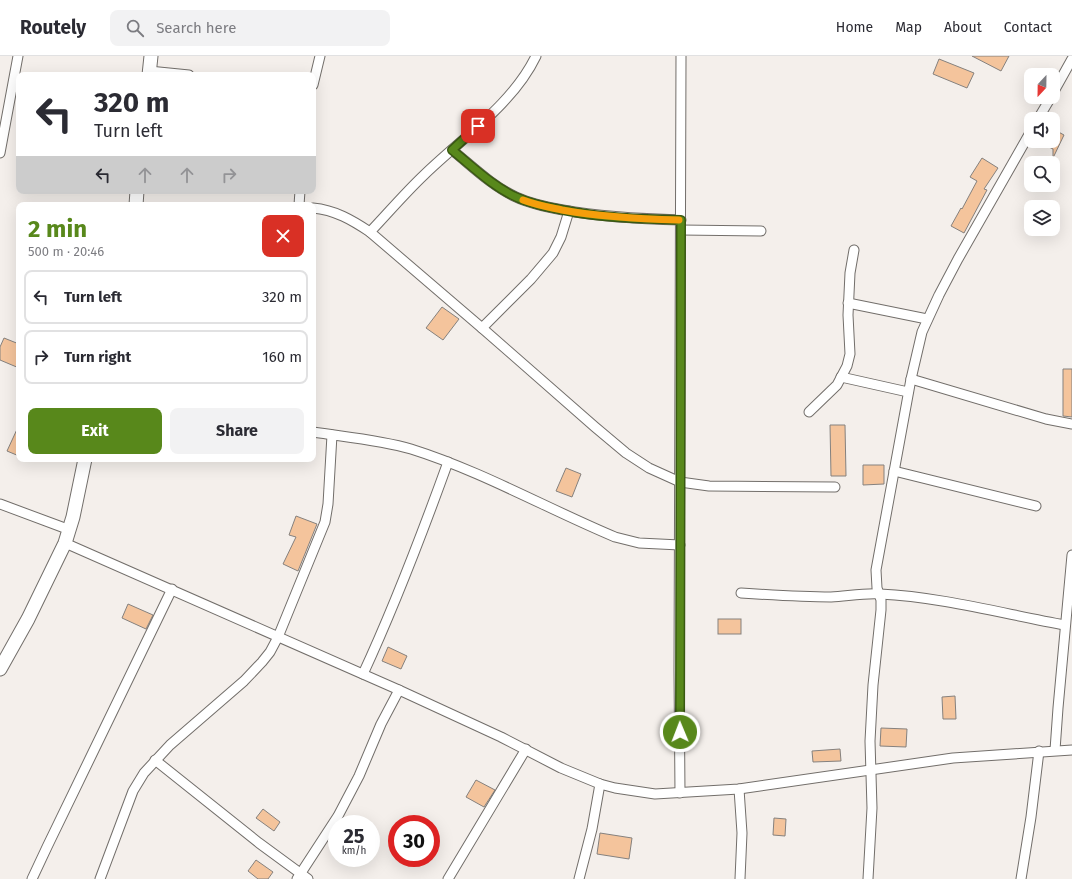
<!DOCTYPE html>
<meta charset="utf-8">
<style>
body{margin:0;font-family:"Fira Sans",sans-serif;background:#f2f2f3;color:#2b2b33;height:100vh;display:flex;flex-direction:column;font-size:15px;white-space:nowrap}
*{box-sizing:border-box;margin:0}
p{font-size:13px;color:#7c7c81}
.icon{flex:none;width:22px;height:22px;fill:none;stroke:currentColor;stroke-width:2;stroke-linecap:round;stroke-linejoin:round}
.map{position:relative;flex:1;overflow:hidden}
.sheet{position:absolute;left:16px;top:146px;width:300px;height:260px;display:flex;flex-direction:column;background:#fff;border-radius:8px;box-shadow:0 4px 16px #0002}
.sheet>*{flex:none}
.banner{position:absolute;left:16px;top:16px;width:300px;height:122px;border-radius:8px;box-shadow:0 4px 16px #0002;background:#fff;color:#2b2b33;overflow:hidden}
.needle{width:26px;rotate:202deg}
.controls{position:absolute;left:1024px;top:12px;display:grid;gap:8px}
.controls a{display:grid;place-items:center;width:36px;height:36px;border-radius:8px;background:#fff;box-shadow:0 4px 16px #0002;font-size:20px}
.speed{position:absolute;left:328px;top:759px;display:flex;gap:8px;font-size:20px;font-weight:700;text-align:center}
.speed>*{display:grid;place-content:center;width:52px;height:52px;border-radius:50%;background:#fff;box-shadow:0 4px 16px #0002;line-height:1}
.speed small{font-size:10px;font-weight:400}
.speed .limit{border:6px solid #d22;background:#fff;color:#111}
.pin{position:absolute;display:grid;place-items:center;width:34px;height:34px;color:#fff;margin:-17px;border-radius:8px;box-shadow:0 2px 6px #0006}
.me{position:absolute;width:44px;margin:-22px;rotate:359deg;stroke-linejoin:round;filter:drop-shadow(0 0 3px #0008)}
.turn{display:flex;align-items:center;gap:14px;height:84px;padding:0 12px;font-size:18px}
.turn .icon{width:52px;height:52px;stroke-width:2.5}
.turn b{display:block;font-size:28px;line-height:34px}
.lanes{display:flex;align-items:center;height:38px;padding:0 12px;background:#0003;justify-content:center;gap:20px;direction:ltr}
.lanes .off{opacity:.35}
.round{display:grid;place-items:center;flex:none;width:42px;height:42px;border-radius:8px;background:#f2f2f3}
.overview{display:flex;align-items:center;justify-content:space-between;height:68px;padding:0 12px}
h1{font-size:24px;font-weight:700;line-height:30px;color:#58881b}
.button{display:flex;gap:8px;margin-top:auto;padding:8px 12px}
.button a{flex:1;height:46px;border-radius:8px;background:#58881b;color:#fff;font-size:16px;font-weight:700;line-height:46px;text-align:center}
.button a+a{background:#f2f2f3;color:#2b2b33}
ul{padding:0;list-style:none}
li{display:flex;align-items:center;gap:12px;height:54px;margin:0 8px 6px;padding:0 4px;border:2px solid #e1e1e2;border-radius:8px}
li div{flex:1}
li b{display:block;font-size:15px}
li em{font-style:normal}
header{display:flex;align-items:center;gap:24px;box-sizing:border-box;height:56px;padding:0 20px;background:#fff;border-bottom:1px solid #e1e1e2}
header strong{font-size:19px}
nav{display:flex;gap:22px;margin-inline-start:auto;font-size:14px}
.search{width:280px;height:36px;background:#f2f2f3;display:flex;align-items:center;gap:10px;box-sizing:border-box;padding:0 14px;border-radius:8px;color:#7c7c81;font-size:15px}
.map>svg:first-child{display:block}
.building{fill:#f4c49c;stroke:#85817e}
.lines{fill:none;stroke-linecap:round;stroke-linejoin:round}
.minor-casing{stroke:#726e6a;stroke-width:11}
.secondary-casing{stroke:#726e6a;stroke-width:15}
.minor{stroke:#fff;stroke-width:9}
.secondary{stroke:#fff;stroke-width:13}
.route-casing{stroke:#395812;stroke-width:10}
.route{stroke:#58881b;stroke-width:7}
.slow{stroke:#f59e0b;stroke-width:7}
</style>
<header>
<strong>Routely</strong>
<div class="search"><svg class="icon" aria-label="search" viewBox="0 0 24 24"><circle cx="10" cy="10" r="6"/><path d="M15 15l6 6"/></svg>Search here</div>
<nav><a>Home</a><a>Map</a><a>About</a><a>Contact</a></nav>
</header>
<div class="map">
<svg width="1072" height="823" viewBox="0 0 1072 823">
<rect width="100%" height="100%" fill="#f4efeb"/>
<!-- building -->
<g class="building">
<polygon points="972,0 1009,0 1001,15"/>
<polygon points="939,3 974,17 967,32 933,18"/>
<polygon points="1053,73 1064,79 1053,102 1053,93 1037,85 1053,85"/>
<polygon points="982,102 998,112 984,133 987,134 964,177 951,170 961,152 962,153 977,125 970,121"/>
<polygon points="442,251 459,263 443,284 426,272"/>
<polygon points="4,282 19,288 19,312 0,304 0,291"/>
<polygon points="1063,313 1072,313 1072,361 1063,360"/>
<polygon points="19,369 19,400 7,395"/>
<polygon points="830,369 845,369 846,420 831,420"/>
<polygon points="863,409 884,409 884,428 863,429"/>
<polygon points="566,412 581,418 572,441 556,435"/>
<polygon points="296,460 317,468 298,515 283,508 296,481 289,479"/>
<polygon points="128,548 153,559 146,573 122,562"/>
<rect x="718" y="563" width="23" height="15"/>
<polygon points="388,591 407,600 401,613 382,605"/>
<polygon points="955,640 956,663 943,663 942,641"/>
<polygon points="881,672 907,673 906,691 880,690"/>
<polygon points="840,693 841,705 813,706 812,695"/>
<polygon points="476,724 495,734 484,751 466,741"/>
<polygon points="263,753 280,766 274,775 256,762"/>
<polygon points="774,762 786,763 785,780 773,779"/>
<polygon points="600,777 632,782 629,803 597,798"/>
<polygon points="256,804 273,816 268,823 258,823 248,815"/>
</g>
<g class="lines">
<defs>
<g id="minor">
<polyline points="149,15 189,19"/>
<polyline points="313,29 320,0"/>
<polyline points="1053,37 1072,3"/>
<polyline points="1038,63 1051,41"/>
<path d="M452,94C472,110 492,130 516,141C531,148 546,151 563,154C602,161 641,163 681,164"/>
<polyline points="0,97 18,0"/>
<polyline points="299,149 300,135"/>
<path d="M313,152C335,154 352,164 370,176L482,272L595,371L626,397L649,412L680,426L709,430L835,431"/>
<polyline points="681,174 761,175"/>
<path d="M370,176C388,157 405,137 424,119C462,82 513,48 536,0"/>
<polyline points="848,247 927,263"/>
<polyline points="482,272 531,223 553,197 561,181 569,155"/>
<polyline points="841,321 908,336"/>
<polyline points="911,323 1046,363 1072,368"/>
<polyline points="809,356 837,329 847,310 850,298 848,259 850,217 854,194"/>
<path d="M313,376C345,381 380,384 411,393C481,415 548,453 615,481L639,487L680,489"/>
<polyline points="894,415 1036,450"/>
<polyline points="0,448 70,474"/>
<polyline points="65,487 399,634 501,681 561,712 600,728 615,732 655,738 739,733 953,702 1072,694"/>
<path d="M741,537C771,539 801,541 831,541C848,540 864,537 880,538C942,541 1004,558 1065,569"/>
<path d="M363,618C395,549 422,478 448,406"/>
<polyline points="1055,694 1058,652 1072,499"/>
<polyline points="155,704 259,787 308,823"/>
<polyline points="739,733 742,777 740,823"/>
<polyline points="680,737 679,615 681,0"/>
<polyline points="32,823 47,791 172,533"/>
<polyline points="100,823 133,735 144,717 170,689 244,625 262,606 270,596 278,581 325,466 328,448 332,379"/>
<polyline points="297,823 338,760 359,720 381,668 399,634"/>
<polyline points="448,823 526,693"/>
<polyline points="579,823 592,773 600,728"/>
<polyline points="868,823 872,752 870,685 873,629 881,554 881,544 877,532 876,514 911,323 922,276 939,239 958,203 1031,75"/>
<polyline points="1021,823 1031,761 1039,695"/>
</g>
<g id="secondary">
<polyline points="149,19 151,0"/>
<polyline points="136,149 137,135"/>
<polyline points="0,613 28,563 65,487 73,461 85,403"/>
</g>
</defs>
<!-- minor casing -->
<use href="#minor" class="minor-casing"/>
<!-- secondary casing -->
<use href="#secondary" class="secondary-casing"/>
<!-- minor -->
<use href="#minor" class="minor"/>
<!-- secondary -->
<use href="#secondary" class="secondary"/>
</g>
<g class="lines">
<defs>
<path id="route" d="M478,70L452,94C472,110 492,130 516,141C531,148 546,151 563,154C602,162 641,163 681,164L680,676"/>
</defs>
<!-- route casing -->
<use href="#route" class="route-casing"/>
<!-- route -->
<use href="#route" class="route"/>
<!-- slow -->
<path class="slow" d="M523,144C536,149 548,151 562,154C601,161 640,163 679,164"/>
</g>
</svg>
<div class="controls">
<a><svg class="needle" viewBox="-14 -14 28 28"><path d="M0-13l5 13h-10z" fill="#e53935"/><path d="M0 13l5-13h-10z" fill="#7c7c81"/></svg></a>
<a><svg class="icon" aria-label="sound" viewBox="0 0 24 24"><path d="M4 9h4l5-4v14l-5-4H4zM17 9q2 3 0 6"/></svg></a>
<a><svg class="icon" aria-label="search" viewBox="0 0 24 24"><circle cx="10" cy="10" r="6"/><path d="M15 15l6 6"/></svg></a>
<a><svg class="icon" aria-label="layers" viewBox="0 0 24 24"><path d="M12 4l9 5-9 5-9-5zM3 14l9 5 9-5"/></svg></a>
</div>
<div class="speed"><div>25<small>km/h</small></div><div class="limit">30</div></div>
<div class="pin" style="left:478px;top:70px;background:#d93025"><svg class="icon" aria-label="arrive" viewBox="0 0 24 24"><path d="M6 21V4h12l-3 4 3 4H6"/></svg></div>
<svg class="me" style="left:680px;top:676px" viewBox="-20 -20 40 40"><circle r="17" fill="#58881b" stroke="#fff" stroke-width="3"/><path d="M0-11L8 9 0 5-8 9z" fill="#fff"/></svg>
<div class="banner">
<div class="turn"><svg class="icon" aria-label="left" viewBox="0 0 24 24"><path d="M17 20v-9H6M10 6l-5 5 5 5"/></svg><div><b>320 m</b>Turn left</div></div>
<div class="lanes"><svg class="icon" aria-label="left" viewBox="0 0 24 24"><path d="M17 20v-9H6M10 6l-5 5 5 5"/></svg><svg class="icon off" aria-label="ahead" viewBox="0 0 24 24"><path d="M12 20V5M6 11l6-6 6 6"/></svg><svg class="icon off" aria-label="ahead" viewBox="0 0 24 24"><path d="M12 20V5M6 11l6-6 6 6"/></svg><svg class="icon off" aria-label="right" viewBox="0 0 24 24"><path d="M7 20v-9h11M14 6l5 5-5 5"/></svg></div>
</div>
<section class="sheet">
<div class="overview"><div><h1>2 min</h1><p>500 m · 20:46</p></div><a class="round" style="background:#d93025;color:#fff"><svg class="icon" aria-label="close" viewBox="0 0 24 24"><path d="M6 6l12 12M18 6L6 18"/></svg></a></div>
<ul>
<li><svg class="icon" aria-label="left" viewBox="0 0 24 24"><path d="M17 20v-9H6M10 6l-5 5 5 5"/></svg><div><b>Turn left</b></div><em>320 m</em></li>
<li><svg class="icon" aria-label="right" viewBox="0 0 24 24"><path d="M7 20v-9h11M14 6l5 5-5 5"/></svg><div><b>Turn right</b></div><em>160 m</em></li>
</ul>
<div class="button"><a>Exit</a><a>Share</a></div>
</section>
</div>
